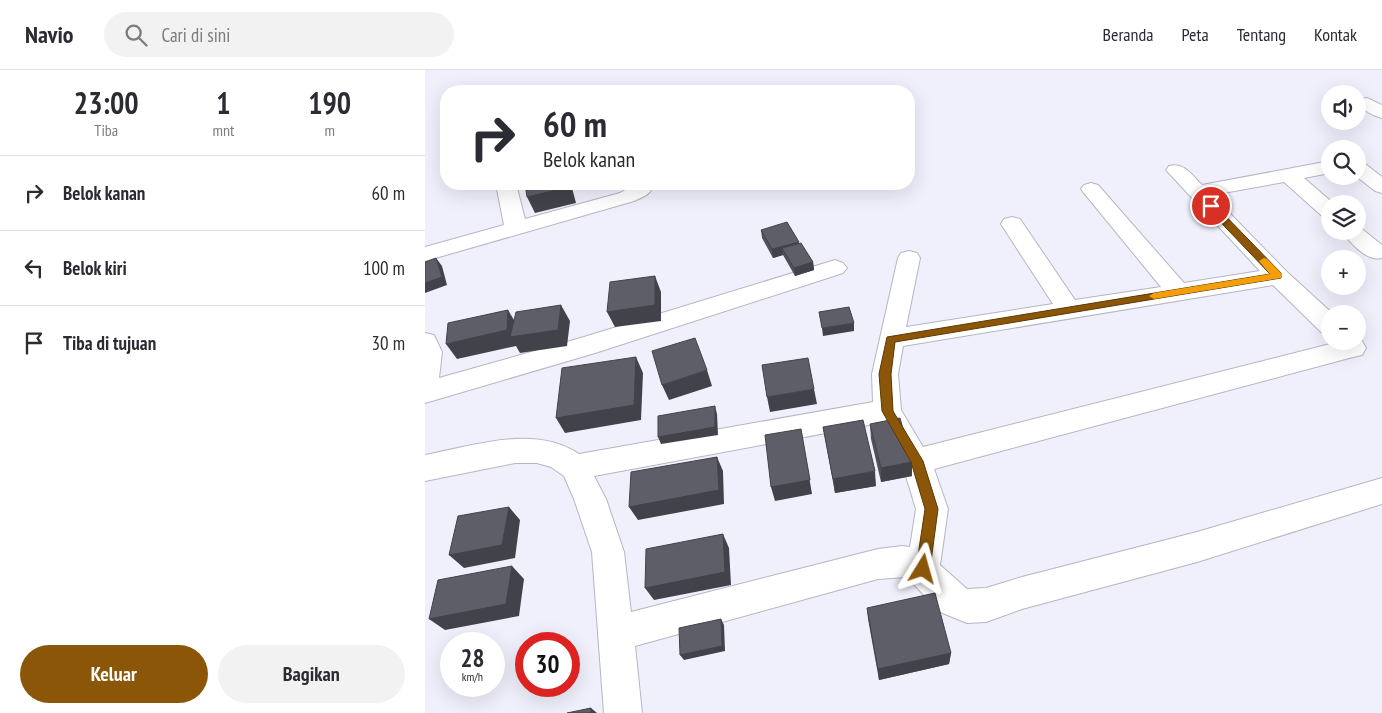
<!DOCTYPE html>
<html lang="id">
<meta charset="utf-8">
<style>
body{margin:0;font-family:"PT Sans Narrow",sans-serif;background:#f2f2f3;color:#2b2b33;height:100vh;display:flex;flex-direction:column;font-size:19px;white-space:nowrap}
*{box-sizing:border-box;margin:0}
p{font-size:16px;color:#7c7c81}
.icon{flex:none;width:28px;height:28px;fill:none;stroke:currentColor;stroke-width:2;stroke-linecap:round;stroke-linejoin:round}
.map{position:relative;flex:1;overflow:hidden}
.sheet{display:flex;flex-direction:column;background:#fff;width:425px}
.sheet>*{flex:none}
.banner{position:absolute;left:15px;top:15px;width:475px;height:105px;border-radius:20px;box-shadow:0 5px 20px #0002;background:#fff;color:#2b2b33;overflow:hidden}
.fabs{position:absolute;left:896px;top:15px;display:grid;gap:10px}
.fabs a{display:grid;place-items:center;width:45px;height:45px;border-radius:50%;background:#fff;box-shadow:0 5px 20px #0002;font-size:25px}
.speed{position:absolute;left:15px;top:562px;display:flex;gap:10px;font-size:25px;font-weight:700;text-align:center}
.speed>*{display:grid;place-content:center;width:65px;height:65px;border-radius:50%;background:#fff;box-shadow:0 5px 20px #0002;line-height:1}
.speed small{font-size:12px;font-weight:400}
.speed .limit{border:8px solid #d22;background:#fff;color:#111}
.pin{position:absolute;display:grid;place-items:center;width:42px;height:42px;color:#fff;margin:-21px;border:2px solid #fff;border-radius:50%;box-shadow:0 1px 5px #0007}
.me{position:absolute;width:55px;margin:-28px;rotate:8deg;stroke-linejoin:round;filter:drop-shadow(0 0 4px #0008)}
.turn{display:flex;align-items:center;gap:18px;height:105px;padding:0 20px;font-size:22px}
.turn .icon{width:65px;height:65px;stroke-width:2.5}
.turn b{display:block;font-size:35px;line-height:42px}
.eta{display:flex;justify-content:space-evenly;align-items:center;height:85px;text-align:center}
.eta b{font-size:30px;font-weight:700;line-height:35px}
.cta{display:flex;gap:10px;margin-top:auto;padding:10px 20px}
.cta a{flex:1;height:58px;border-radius:30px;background:#8c5608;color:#fff;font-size:20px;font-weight:700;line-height:58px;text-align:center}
.cta a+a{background:#f2f2f3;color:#2b2b33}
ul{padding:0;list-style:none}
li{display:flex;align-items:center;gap:15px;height:75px;padding:0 20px;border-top:1px solid #e1e1e2}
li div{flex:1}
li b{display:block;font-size:19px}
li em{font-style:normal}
header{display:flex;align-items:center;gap:30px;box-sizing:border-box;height:70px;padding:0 25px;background:#fff;border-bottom:1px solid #e1e1e2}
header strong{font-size:24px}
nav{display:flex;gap:28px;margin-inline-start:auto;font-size:18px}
.search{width:350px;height:45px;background:#f2f2f3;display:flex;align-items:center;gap:12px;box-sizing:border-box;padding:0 18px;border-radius:28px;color:#7c7c81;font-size:19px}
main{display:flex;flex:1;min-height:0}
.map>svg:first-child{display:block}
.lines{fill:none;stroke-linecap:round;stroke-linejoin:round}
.minor-casing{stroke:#b5b6c1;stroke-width:2}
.minor{fill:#fff;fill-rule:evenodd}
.wall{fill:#51515a}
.shaded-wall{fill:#42424a}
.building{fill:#5e5e69;stroke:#42424a}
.route{fill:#8c5608;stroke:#5b3805}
.slow{fill:#f59e0b}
</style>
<header>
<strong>Navio</strong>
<div class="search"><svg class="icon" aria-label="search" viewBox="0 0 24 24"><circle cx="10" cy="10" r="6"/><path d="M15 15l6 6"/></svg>Cari di sini</div>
<nav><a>Beranda</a><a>Peta</a><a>Tentang</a><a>Kontak</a></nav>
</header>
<main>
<section class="sheet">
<div class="eta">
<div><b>23:00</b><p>Tiba</p></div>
<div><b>1</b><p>mnt</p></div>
<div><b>190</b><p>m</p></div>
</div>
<ul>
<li><svg class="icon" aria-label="right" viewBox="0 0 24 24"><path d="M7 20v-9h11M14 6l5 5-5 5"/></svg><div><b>Belok kanan</b></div><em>60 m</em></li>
<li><svg class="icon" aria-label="left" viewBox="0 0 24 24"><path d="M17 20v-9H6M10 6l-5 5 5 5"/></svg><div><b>Belok kiri</b></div><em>100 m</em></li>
<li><svg class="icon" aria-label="arrive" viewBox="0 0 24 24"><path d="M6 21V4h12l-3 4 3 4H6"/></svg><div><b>Tiba di tujuan</b></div><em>30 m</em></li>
</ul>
<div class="cta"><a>Keluar</a><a>Bagikan</a></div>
</section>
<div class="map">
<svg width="957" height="643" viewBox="0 0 957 643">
<rect width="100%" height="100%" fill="#eff0fc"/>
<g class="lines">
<defs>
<g id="minor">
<path d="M942,28L957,35V48C948,46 938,40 933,33L936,29Z"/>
<path d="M905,91V103L879,108L909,134H905V147L897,146L859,112L787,125L861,201L908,244H905V265L896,262L848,215L478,276L473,304L476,340L498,377L917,271H937L941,278L937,285L928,287L509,399L523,439L515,495L542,519L561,518L597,507L772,462L957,408V434L772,492L597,539L561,552L542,553L515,542L482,507L453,509L210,576L217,643H179L167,482L149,429L139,406L126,397L112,393H90L0,411V385C49,376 109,354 154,384L448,332L447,304L473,188L476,183L484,181L492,183L495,188L481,257L628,234L576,154L579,149L587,147L595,149L650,230L736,217L659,123L656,119L659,115L666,113L673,115L759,213L835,201L741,100L744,96C759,92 767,105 777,115ZM455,353L477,393L491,439L485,477L477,476L453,479L206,542L199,482L181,429L169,406Z"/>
<polygon points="932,91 939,93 957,107 957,123 950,121 931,106"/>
<path d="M71,114H91L100,149L195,123L207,116V114H227C228,124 218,127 209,131L0,191V177L79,155Z"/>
<path d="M932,155L957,175V188C942,192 925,173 917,161H932Z"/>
<polygon points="410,190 418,193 422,198 418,203 170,283 0,333 0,263 9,265 17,282 14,308 159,267"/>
</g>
</defs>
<!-- minor casing -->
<use href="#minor" class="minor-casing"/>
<!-- minor -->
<use href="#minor" class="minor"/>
</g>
<!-- wall -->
<g class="wall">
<polygon points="336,160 374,173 388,192 389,200 370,206 358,185 348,188 337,168"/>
<polygon points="445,354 487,392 487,406 456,412 446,369"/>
<polygon points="398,357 451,416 410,423"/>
<polygon points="442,538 526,583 524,594 454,610 443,549"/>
</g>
<!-- shaded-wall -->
<g class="shaded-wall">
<polygon points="143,114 146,114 151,133 110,143 102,127"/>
<polygon points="374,172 375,180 357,178 358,185 348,188 347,179"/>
<polygon points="11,188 17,196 22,215 0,223 0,213"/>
<polygon points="388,192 389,200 370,206 369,198"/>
<polygon points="230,206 236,222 236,251 190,257 182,242"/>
<polygon points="136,235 145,251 142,276 95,283 91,276 32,289 21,274 83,240 92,255"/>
<polygon points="429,253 429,261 398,266 397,258"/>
<polygon points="211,287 218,303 216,350 140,363 131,348"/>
<polygon points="282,300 287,316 244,330 237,315"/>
<polygon points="389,319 392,334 345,342 342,327"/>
<polygon points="290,336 292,344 293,365 236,374 233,367"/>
<polygon points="376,359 387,424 350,431 346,417"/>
<polygon points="292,387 298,401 299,434 213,450 204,437"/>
<polygon points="487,392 487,406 456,412 456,398"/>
<polygon points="450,401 451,416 410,423 408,409"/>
<polygon points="84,437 95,450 90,488 39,498 24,485"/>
<polygon points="298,464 304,478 306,515 229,530 220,518"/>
<polygon points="87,496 99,509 94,546 20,560 4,549"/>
<polygon points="296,549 299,555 300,581 259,590 255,585"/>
<polygon points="526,583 524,594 454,610 453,599"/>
<polygon points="166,638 172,643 166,643"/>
</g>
<!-- building -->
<g class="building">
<polygon points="100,114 143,114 144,117 102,127"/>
<polygon points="362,152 374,172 347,179 336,160"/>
<polygon points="376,173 388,192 369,198 357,178"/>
<polygon points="11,188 17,207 0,213 0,192"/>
<polygon points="230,206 230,235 182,242 185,212"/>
<polygon points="136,235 133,260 85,267 91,242"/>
<polygon points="424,237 429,253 397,258 394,242"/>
<polygon points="83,240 82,260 21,274 23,253"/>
<polygon points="270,268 282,300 237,315 227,281"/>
<polygon points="211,287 209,335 131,348 137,298"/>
<polygon points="383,288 389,319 342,327 337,295"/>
<polygon points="290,336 290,357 233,367 233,346"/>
<polygon points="475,348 487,392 456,398 445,354"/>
<polygon points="438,350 450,401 408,409 398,357"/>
<polygon points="376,359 385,410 346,417 340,365"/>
<polygon points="292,387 294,420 204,437 206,402"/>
<polygon points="84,437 77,475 24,485 33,446"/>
<polygon points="298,464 300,502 220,518 221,479"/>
<polygon points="87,496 81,534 4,549 13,510"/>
<polygon points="510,523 526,583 453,599 442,538"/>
<polygon points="296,549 297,576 255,585 254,558"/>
<polygon points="166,638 166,643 142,643"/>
</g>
<!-- route -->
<polygon class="route" points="786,133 789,134 856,203 856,208 470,272 466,304 468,341 498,391 513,439 505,499 503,503 498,505 493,503 491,499 500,439 486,392 457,341 454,304 462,267 845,204 782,138 781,136"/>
<!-- slow -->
<polygon class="slow" points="839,188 842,189 856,203 856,208 729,229 724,226 729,223 845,204 834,191"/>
</svg>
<div class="fabs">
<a><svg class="icon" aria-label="sound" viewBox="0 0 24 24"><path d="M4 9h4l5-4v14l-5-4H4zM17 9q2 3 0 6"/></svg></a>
<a><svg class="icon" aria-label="search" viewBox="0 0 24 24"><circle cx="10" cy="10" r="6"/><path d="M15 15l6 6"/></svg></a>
<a><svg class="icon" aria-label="layers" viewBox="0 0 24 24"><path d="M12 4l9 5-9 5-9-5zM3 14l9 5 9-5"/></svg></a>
<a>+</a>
<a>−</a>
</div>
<div class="speed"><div>28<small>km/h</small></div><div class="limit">30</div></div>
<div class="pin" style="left:786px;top:136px;background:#d93025"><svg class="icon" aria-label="arrive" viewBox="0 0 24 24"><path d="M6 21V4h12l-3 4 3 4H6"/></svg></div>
<svg class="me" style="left:498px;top:499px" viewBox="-20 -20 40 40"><path d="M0-17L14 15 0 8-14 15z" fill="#8c5608" stroke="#fff" stroke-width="4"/></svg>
<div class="banner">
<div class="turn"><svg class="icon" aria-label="right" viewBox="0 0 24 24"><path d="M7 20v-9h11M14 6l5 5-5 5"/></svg><div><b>60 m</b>Belok kanan</div></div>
</div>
</div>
</main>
